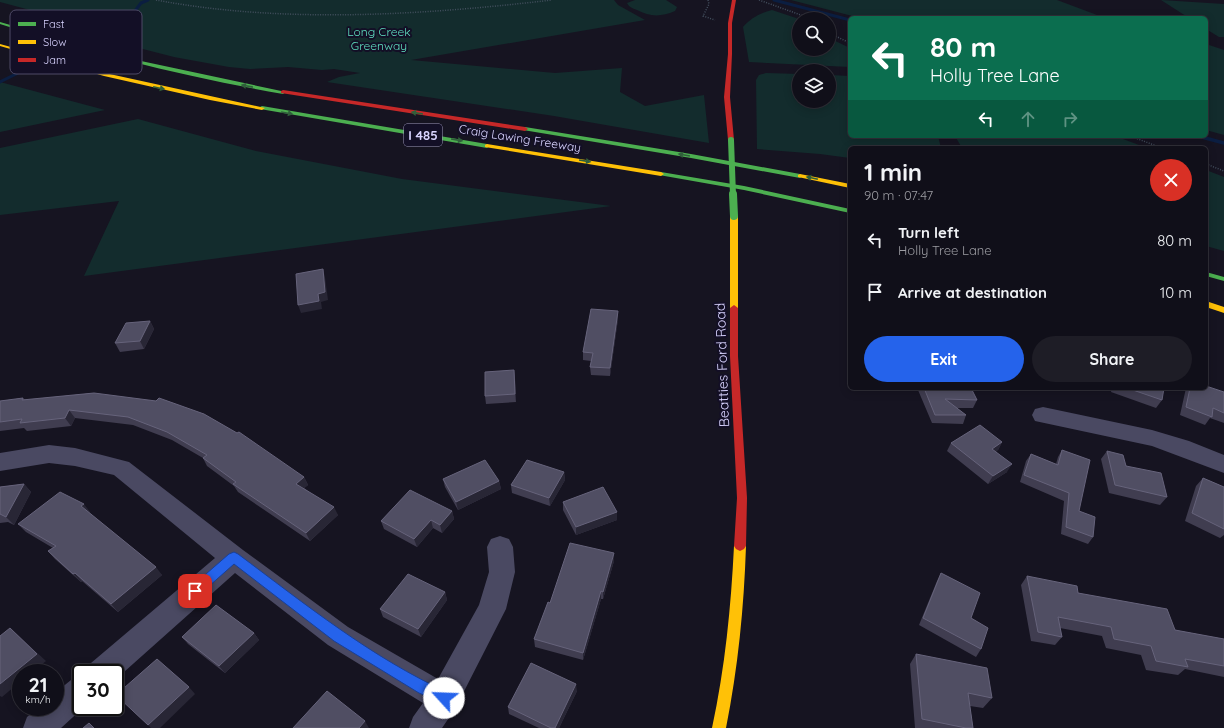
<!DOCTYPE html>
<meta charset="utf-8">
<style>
body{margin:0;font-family:Quicksand,sans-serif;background:#1e1d26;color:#f1f3f6;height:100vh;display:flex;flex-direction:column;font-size:15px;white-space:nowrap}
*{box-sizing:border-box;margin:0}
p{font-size:13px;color:#9c9ca2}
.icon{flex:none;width:22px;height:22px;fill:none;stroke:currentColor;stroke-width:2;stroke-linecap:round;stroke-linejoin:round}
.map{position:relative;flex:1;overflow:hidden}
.side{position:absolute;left:848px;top:146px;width:360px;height:244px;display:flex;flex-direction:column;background:#100f19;border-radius:6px;box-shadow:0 2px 10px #0003,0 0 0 1px #302f38}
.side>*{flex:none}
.guide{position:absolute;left:848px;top:16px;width:360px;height:122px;border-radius:6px;box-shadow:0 2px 10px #0003,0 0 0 1px #302f38;background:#0b6e4f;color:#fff;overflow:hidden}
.tools{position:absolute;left:792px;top:12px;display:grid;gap:8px}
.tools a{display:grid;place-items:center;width:44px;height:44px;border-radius:50%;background:#100f19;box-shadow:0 2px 10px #0003,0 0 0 1px #302f38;font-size:20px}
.speed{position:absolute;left:12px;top:664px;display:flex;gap:8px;font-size:20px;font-weight:700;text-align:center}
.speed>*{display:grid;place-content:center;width:52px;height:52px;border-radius:50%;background:#100f19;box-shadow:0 2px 10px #0003,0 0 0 1px #302f38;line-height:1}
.speed small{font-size:10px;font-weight:400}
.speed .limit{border:2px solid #111;border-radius:6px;background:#fff;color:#111}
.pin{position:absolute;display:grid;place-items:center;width:34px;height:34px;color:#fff;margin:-17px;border-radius:8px;box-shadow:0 2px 6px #0006}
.me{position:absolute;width:44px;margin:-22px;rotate:295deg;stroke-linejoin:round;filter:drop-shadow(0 0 3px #0008)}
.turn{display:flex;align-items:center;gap:14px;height:84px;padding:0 16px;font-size:18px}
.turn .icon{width:52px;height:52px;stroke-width:2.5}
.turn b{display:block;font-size:28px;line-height:34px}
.lanes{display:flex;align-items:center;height:38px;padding:0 16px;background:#0003;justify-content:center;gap:20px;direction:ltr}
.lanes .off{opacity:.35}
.round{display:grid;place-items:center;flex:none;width:42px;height:42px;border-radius:21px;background:#1e1d26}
.summary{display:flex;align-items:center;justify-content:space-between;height:68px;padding:0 16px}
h1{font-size:24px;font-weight:700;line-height:30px}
.cta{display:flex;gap:8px;margin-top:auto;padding:8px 16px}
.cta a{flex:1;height:46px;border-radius:24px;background:#2563eb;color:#fff;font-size:16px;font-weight:700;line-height:46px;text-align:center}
.cta a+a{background:#1e1d26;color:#f1f3f6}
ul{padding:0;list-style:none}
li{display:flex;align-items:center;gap:12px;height:52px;padding:0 16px}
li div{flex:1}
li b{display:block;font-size:15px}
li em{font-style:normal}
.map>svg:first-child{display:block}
.green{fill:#132c2d}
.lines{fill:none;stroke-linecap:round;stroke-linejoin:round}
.stream-far1{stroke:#0b1e41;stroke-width:3}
.stream{stroke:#0b1e41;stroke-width:3.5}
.path{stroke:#44505f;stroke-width:1.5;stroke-dasharray:1 1.5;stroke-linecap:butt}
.street{fill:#4a4962;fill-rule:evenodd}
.fast{fill:#4caf50;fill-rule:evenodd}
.slow{fill:#ffc107;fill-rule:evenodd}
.jam{fill:#c62828;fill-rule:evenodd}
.fast-bridge-far1{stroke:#4caf50;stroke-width:6}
.fast-bridge{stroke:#4caf50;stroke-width:8}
.wall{fill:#403d50}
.shaded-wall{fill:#282635}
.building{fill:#504e63;stroke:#66637b}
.oneway{fill:#305f3b}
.route{fill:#2563eb;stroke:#184099}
.labels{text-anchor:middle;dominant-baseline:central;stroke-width:4;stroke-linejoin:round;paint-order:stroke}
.far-park-label{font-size:12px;fill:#5fe0c0;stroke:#130f26}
.far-street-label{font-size:12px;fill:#d9d4ff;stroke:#130f26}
.shield{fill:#130f26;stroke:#9e99be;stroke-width:1}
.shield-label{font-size:13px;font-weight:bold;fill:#d9d4ff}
.street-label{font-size:14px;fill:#d9d4ff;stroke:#130f26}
.key{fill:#130f26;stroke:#4e4a67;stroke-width:1}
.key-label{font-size:11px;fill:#d9d4ff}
</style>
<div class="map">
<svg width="1224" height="728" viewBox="0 0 1224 728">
<rect width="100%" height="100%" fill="#161421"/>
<!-- green -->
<g class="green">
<polygon points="0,0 614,0 618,5 645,20 411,60 555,73 622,68 620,92 645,106 704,95 709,143 554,116 327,82 339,77 360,73 334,69 322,70 288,67 250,69 229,67 174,57 139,48 127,41 126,33 130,25 116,21 97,32 91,33 30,10 0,2"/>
<path d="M635,0H666L677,7L675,11C661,17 650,17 637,10C632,8 629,7 627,3Z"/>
<polygon points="791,0 1057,0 1105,18 860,18"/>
<polygon points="1161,0 1224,4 1224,37 1219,37 1206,29 1206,18 1189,18"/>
<path d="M772,10L799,19V49H829V38L850,48V67L749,62L743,27C751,18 760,13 772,10Z"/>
<polygon points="1206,44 1224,50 1224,135 1206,130"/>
<polygon points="766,73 799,74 799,101 829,101 829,75 850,76 850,136 938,136 941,148 850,148 850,158 820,154 757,149 756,80 759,75"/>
<polygon points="0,82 105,110 0,132"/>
<polygon points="138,119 256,151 402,179 611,206 84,276 119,201 0,215 0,148"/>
<polygon points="955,136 1115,136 1147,148 962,148"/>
<polygon points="1206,170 1224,177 1224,251 1206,246"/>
</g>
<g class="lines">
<!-- stream-far1 -->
<g class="stream-far1">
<polyline points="774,0 850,20"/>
<polyline points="90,39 128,20 141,3 148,0"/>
<polyline points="0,82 28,68"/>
</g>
<!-- stream -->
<polyline class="stream" points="1198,136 1224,143"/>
<!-- path -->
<g class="path">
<path d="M156,0C283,24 424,15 552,0"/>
<polyline points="708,0 709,4 703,16 715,20"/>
<polyline points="759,0 812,19"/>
<polyline points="829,33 850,43"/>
<polyline points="1130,136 1162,148"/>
<polyline points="1206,164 1224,171"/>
</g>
<!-- street -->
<g class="street">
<polygon points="1043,407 1152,430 1189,441 1224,455 1224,473 1152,446 1035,421 1032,415 1035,409"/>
<polygon points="49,445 75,448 129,462 243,550 348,627 438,679 479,605 489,572 487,547 491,539 500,536 509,539 513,547 515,572 506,609 455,709 442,728 409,728 413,717 423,703 328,645 235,573 115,680 115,673 86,673 91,663 215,558 114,475 75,466 49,463 0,471 0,453"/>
<polygon points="81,675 81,707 84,707 61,728 23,728 27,717 39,707 55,707 55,693 71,680"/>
</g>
<!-- fast -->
<g class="fast">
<path d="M0,22L72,43L141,61L286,92L283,94C187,77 93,54 0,24Z"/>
<polygon points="262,106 487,144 490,146 487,148 260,109 260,107"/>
<polygon points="525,127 691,154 800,174 803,176 800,178 691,158 523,130 523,128"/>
<polygon points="661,172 744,186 850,209 850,213 744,190 659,175 658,174"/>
<polygon points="1206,272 1224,277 1224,281 1206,276"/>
</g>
<!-- slow -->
<g class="slow">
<polygon points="0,44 105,73 265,108 262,110 210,100 104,76 0,46"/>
<polygon points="487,144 661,172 664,174 661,176 485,147 485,145"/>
<polygon points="800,174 850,184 850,188 798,177 798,175"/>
<polygon points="734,214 738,216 738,308 734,311 730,308 730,216"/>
<polygon points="1206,301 1224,307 1224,313 1206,307"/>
<path d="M740,541L744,543L746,546C744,607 738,668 726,728H712C725,668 731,607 734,546L736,543Z"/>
</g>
<!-- jam -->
<g class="jam">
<polygon points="732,0 736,0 732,23 732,54 730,97 734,140 731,142 728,140 724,97 728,54 728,23"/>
<polygon points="283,90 525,127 528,129 525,131 281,93 281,91"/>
<polygon points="734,305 738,308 738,356 747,498 746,546 744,549 740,551 736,549 734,546 737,498 730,356 730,308"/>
</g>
<!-- fast-bridge-far1 -->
<polyline class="fast-bridge-far1" points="731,140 733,195"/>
<!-- fast-bridge -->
<polyline class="fast-bridge" points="733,194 734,216"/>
</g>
<!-- wall -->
<g class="wall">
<polygon points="618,311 618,319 610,376 591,375 590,367 591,361 583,360 583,352"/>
<polygon points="150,321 154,329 144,349 120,352 115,343"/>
<polygon points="514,370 515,378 516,402 486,404 485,396"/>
<polygon points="919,388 971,388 977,400 973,408 956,408 966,415 963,424 932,423 918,390"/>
<polygon points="1112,388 1164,388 1162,400 1156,408 1111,392"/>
<polygon points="1186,388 1206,388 1224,392 1224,423 1210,418 1205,425 1180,415"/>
<polygon points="94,393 304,477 308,485 304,488 338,515 310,541 238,492 234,486 207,466 203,458 172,440 133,425 75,418 71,426 27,431 24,428 0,431 0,401 23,398 25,400"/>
<polygon points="1002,442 998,450 996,451 1007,472 988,484 947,451 951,443"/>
<polygon points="1062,450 1079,511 1093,537 1088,544 1061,534 1064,501 1020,482 1026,461 1031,454 1056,464 1058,457"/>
<polygon points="1107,451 1167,497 1160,505 1109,493 1101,459"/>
<polygon points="564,472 565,480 550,506 512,493 511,485"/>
<polygon points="1203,478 1224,487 1224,535 1220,538 1185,521 1196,486"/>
<polygon points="443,479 499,481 501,489 458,510 445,487"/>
<polygon points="24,484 31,492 14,525 8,522 0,523 0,487"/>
<polygon points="563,502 617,512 617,520 576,535 563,510"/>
<polygon points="452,511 454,519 442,533 433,528 417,547 384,529 381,521"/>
<polygon points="90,512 89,513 162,575 118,612 82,581 81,582 55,559 48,551 53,548 26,532 18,524"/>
<polygon points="614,561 603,599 601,599 583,660 535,647 534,639 550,603"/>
<polygon points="941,573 981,649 976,657 919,625 937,581"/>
<polygon points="1027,576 1078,593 1175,630 1224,639 1224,677 1185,669 1178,675 1146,670 1141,655 1106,648 1102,636 1060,628 1062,637 1055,645 1031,641 1021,585"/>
<polygon points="445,592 447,600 421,637 383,617 380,609"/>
<polygon points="254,633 259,640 225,673 188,644 182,637"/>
<polygon points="916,654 992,698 983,708 970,706 973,728 915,728 910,664"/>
<polygon points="577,691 559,728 539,728 509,714 508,707"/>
</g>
<!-- shaded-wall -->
<g class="shaded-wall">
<polygon points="323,269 325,277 328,300 321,302 322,309 301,313 298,305"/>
<polygon points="618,311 618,319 610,376 610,368"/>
<polygon points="150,321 154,329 144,349 140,341"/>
<polygon points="514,370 515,378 516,402 515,394"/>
<polygon points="69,410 75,418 71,426 65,418"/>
<polygon points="1002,442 998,450 988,457 992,449"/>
<polygon points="1012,464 1007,472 988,484 993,476"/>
<polygon points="564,472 565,480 550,506 549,498"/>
<polygon points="304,477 308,485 300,492 296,484"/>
<polygon points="499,481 501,489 458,510 456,502"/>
<polygon points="24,484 31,492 14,525 6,517"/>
<polygon points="84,504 90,512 88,514 81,506"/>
<polygon points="334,507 338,515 310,541 306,533"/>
<polygon points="452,511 454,519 442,533 440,525"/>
<polygon points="617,512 617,520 576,535 576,527"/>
<polygon points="431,520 433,528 417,547 414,539"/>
<polygon points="614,553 614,561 603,599 603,592"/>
<polygon points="156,567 162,575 118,612 111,604"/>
<polygon points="75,573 82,581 81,582 73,574"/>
<polygon points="601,591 601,599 583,660 583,653"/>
<polygon points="445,592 447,600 421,637 418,629"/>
<polygon points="10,628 46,661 31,673 21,673 21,681 2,697 0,696 0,684"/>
<polygon points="254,633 259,640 225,673 219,666"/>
<polygon points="576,684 577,691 559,728 555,728"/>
<polygon points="189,687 195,694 160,728 151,728 148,725"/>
<polygon points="365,721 369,728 359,728"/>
</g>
<!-- building -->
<g class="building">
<polygon points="323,269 325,292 318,294 319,301 298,305 296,274"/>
<polygon points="591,309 618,311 610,368 590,367 593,353 583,352"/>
<polygon points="150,321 140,341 115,343 126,323"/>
<polygon points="514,370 515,394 485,396 485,372"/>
<polygon points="1206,386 1224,392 1224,413 1213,408 1212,417 1186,407 1190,388 1206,388"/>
<polygon points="924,388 971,388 977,400 945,399 966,415 935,415"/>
<polygon points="1127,388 1164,388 1162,400"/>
<polygon points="94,393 156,401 159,398 204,414 237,433 239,432 304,477 296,484 334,507 306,533 233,484 236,482 203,458 207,455 167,432 128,417 69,410 65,418 20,423 22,419 0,422 0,401 23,398 22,400"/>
<polygon points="980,425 1002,442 992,449 1012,464 993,476 951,443"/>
<polygon points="1062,450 1090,460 1079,511 1095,517 1093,537 1066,527 1069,493 1024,475 1031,454 1058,465"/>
<polygon points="1107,451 1123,455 1126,466 1161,473 1167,497 1115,485"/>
<polygon points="485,460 499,481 456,502 443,479"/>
<polygon points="527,460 564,472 549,498 511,485"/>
<polygon points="1203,478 1224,487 1224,529 1192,513"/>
<polygon points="24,484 6,517 0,514 0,487"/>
<polygon points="603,487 617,512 576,527 563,502"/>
<polygon points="410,490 452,511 440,525 431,520 414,539 381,521"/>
<polygon points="60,492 84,504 81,506 156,567 111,604 75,573 73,574 48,551 56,546 18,524"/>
<polygon points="570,543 614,553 603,592 601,591 583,653 534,639 548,602 550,603"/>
<polygon points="941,573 980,593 971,618 988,628 981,649 923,618"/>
<polygon points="408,574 445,592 418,629 380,609"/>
<polygon points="1027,576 1077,586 1078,593 1167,609 1175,630 1224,639 1224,666 1185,659 1188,667 1156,661 1151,646 1114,639 1111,627 1058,617 1062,637 1038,632"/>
<polygon points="216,605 254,633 219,666 182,637"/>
<polygon points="10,628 37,654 0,684 0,636"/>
<polygon points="916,654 987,668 992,698 968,693 973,728 966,728 922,719"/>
<polygon points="157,659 189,687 148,725 116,695"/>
<polygon points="531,663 576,684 555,728 551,728 508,707"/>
<polygon points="327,691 365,721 359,728 293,728"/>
<polygon points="89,723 94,728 83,728"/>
</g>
<!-- one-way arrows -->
<defs><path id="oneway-solid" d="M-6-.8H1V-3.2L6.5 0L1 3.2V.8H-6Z"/></defs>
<g class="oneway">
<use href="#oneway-solid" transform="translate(247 86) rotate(-169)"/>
<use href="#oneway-solid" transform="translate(159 88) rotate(12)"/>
<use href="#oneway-solid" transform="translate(287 113) rotate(10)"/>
<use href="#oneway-solid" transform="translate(417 113) rotate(-171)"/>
<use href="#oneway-solid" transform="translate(457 140) rotate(9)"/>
<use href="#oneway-solid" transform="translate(684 155) rotate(-170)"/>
<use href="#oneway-solid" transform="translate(585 161) rotate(9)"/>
<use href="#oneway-solid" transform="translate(812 178) rotate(-168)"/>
</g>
<!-- route -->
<path class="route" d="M234,552L238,554C305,604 372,658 449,693L451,698L449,702L444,704L419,693L334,641L234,564L199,595L195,597L191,595L189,591L191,587L229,554Z"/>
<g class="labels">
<!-- far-park labels -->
<g class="far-park-label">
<text x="379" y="31">Long Creek<tspan x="379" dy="14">Greenway</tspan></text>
</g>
<!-- far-street labels -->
<g class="far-street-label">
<text transform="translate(520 138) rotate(9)">Craig Lawing Freeway</text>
</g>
<!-- shield labels -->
<rect class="shield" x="404" y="124" width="38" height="22" rx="3"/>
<g class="shield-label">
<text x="423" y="135">I 485</text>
</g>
<!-- street labels -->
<g class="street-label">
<text transform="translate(722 365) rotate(-92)">Beatties Ford Road</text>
</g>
</g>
<!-- legend -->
<rect x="10" y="10" width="132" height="64" rx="6" class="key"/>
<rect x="18" y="22" width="18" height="4" fill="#4caf50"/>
<rect x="18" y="40" width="18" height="4" fill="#ffc107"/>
<rect x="18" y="58" width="18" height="4" fill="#c62828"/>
<g class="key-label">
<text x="43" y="28">Fast</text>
<text x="43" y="46">Slow</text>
<text x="43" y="64">Jam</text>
</g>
</svg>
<div class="tools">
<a><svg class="icon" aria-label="search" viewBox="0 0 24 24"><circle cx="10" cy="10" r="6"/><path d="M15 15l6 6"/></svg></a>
<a><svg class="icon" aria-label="layers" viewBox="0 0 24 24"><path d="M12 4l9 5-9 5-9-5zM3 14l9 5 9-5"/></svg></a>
</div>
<div class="speed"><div>21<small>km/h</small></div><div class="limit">30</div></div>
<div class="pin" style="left:195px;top:591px;background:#d93025"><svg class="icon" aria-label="arrive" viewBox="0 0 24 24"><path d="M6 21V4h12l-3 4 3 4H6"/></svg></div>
<svg class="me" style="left:444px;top:698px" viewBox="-20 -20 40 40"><circle r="19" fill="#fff"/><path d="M0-13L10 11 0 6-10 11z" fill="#2563eb"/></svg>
<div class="guide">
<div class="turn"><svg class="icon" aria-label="left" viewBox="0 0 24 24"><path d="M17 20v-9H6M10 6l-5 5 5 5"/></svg><div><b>80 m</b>Holly Tree Lane</div></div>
<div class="lanes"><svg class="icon" aria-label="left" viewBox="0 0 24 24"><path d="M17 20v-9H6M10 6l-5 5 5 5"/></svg><svg class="icon off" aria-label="ahead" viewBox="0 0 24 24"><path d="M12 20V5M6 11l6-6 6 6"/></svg><svg class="icon off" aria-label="right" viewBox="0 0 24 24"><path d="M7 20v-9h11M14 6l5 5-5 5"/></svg></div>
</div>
<section class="side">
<div class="summary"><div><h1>1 min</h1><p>90 m · 07:47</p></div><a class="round" style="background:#d93025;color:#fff"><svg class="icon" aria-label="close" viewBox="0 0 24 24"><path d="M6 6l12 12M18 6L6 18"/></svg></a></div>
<ul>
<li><svg class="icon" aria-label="left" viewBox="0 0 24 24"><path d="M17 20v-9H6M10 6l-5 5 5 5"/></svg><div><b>Turn left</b><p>Holly Tree Lane</p></div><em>80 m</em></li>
<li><svg class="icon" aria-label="arrive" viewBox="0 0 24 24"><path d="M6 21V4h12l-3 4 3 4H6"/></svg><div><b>Arrive at destination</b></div><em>10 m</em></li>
</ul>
<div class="cta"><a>Exit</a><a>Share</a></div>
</section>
</div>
